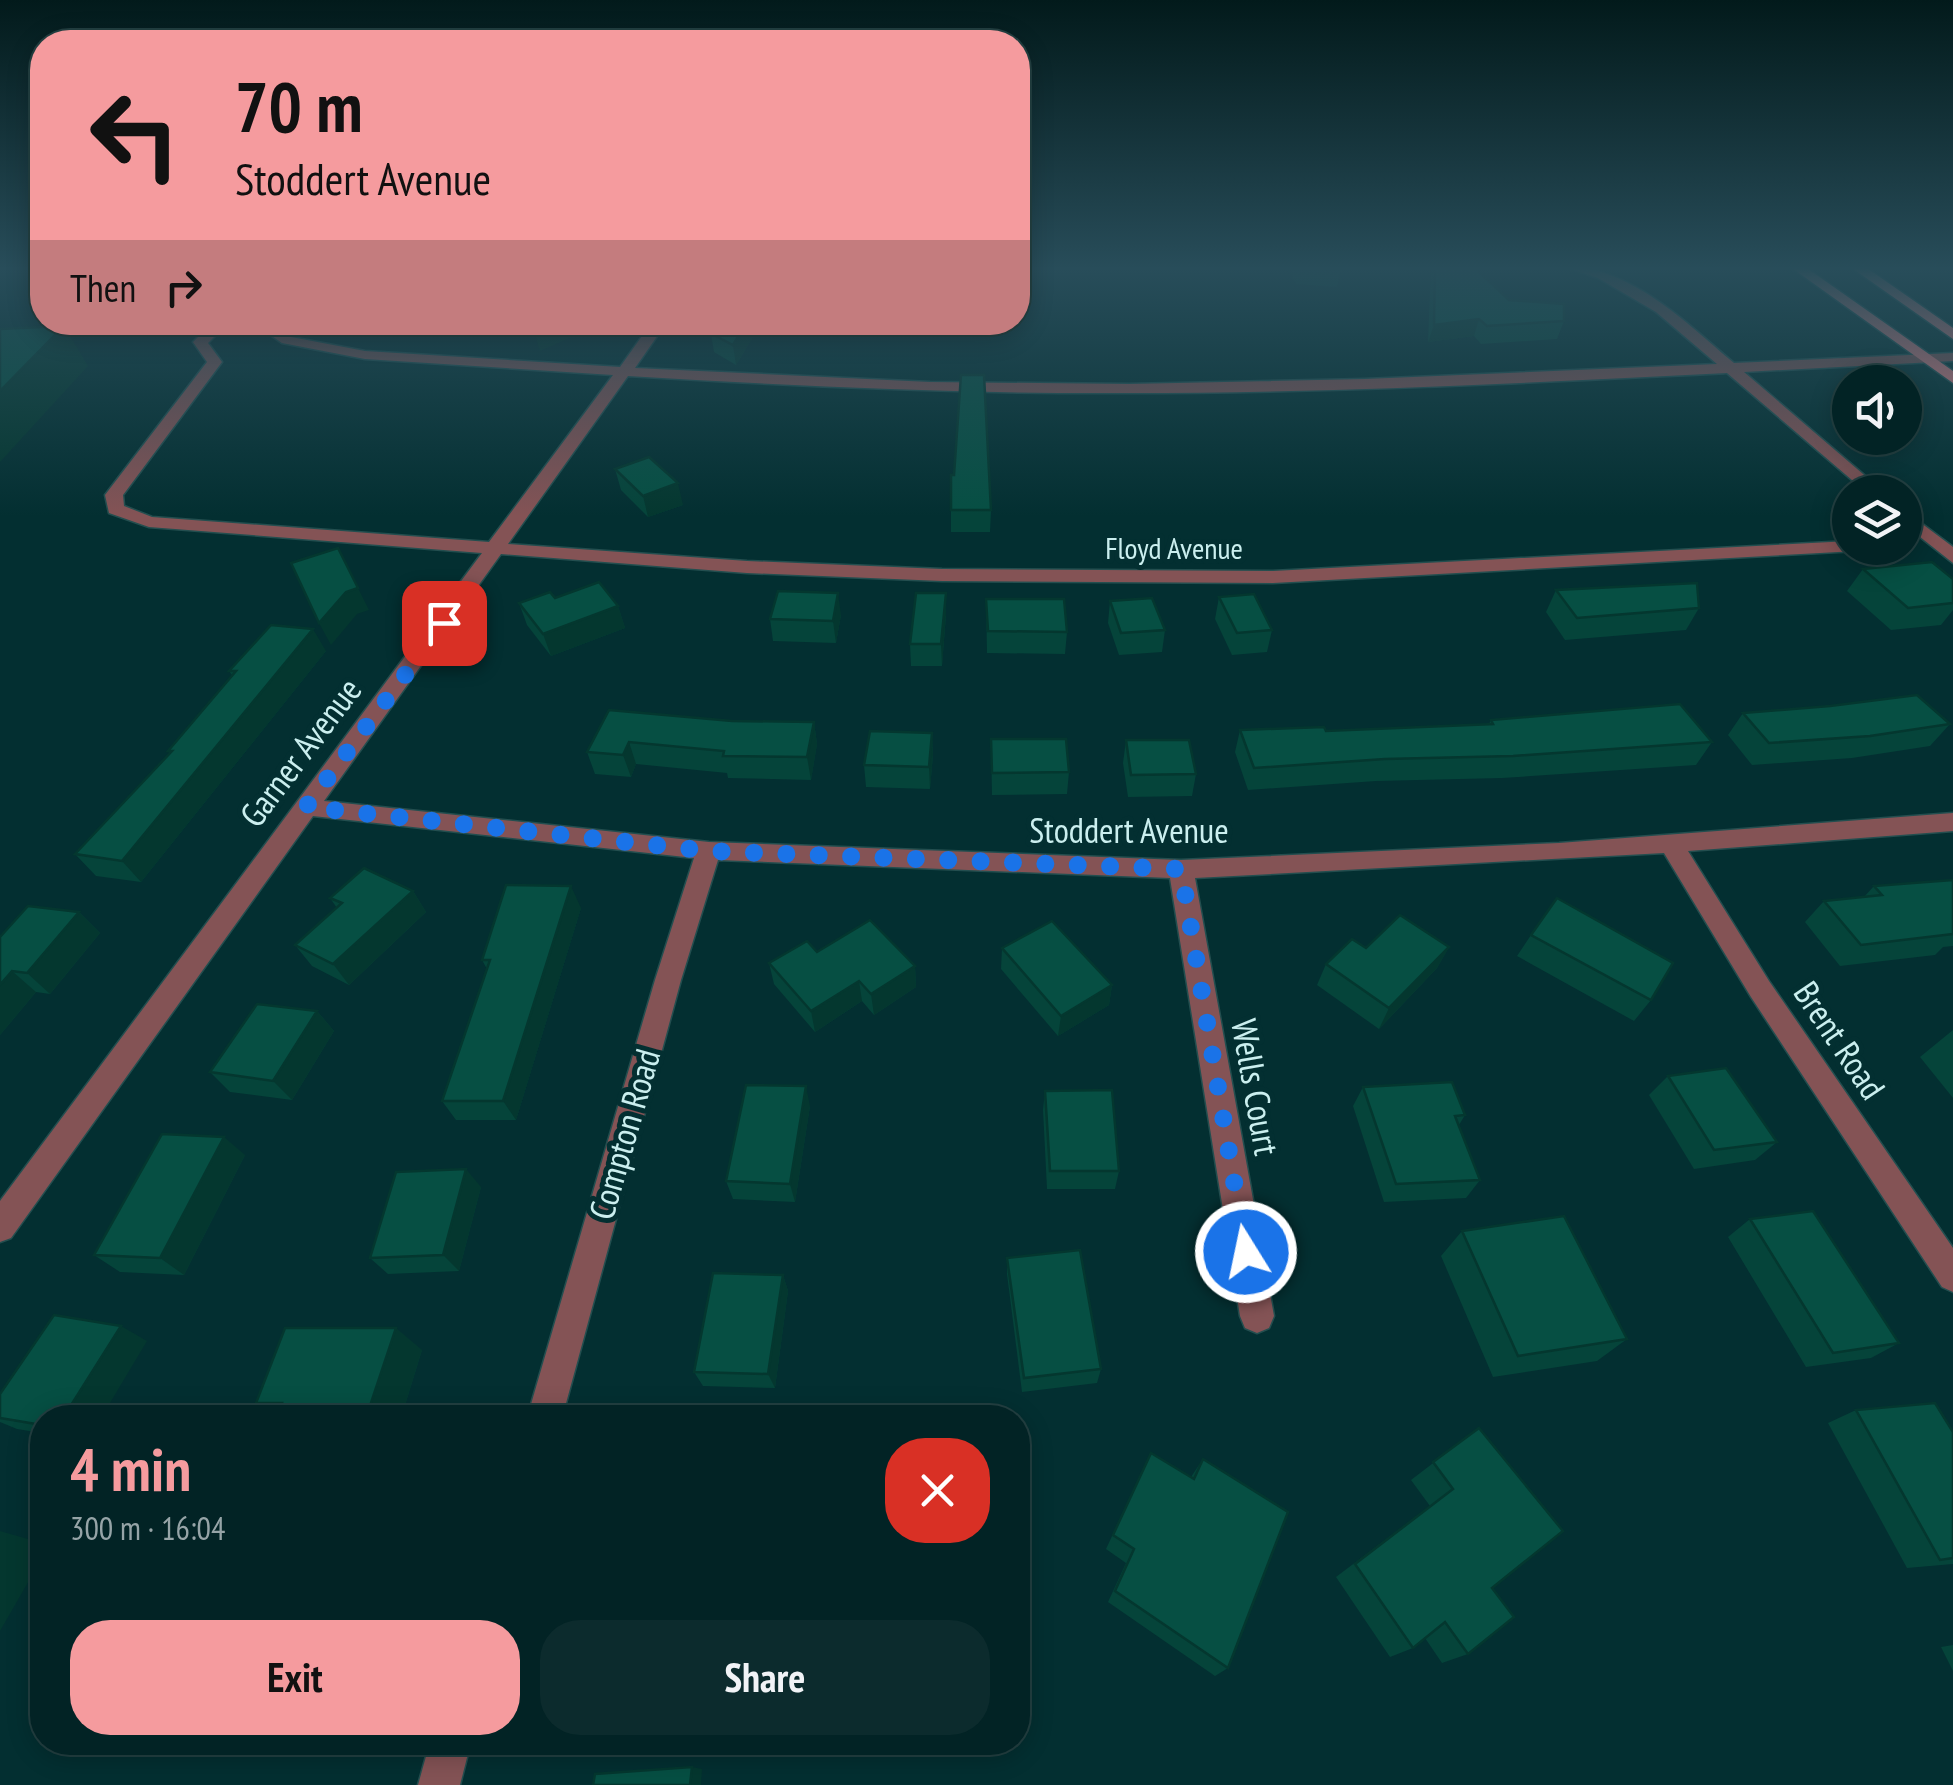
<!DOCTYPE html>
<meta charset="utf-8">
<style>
body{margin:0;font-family:"PT Sans Narrow",sans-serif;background:#0c2b2d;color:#f1f3f6;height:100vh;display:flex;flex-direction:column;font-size:38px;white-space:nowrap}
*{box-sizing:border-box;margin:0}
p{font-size:32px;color:#96a4a7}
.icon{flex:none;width:55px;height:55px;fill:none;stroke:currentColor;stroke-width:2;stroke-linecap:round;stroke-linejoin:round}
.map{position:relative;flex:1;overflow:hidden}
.side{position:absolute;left:30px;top:1405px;width:1000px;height:350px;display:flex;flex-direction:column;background:#022325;border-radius:40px;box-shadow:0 5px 25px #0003,0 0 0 2px #234042}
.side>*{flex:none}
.banner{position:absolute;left:30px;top:30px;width:1000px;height:305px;border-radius:40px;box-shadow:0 5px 25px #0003,0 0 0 2px #234042;background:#f59b9e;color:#111;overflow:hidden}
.buttons{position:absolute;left:1832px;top:365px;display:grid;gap:20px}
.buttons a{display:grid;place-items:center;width:90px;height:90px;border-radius:50%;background:#022325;box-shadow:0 5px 25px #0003,0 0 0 2px #234042;font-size:50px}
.pin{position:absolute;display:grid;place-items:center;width:85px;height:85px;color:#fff;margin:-42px;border-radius:20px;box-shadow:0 5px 15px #0006}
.me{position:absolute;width:110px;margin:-55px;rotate:350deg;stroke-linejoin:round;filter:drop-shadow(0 0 8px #0008)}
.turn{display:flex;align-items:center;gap:35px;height:210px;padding:0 40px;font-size:45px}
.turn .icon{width:130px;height:130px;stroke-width:2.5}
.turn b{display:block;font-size:70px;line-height:85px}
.then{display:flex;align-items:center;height:95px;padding:0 40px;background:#0003;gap:20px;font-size:38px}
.round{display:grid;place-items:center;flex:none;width:105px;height:105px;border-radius:40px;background:#0c2b2d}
.overview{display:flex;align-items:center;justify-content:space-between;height:170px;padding:0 40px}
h1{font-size:60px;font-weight:600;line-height:75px;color:#f59b9e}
.action{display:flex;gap:20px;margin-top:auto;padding:20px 40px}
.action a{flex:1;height:115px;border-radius:40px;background:#f59b9e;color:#111;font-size:40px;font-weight:600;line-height:115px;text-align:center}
.action a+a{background:#0c2b2d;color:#f1f3f6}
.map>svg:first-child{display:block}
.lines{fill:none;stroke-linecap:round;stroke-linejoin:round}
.minor-casing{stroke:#234e4f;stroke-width:3}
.major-casing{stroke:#234e4f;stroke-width:3}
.minor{fill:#845355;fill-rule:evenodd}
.major{fill:#de7a7f;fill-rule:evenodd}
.wall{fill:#05443a}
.shaded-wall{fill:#04372f}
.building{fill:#064f43;stroke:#04372f;stroke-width:2.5}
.route{stroke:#1a73e8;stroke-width:18;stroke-dasharray:0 32.4}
.labels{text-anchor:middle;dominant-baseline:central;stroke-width:10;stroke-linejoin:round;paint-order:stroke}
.far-street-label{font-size:30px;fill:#cbefef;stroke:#032f31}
.street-label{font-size:35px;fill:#cbefef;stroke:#032f31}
</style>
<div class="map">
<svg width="1953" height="1785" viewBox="0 0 1953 1785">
<rect width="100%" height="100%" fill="#032f31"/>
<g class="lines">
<defs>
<g id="minor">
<path d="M1562,266C1631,266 1685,322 1734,363L1953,353V361L1744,372L1884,492H1866L1727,373C1527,383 1328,393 1128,393C961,394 795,386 628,376L508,544L747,561L942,569L1273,571L1850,541V548H1859L1857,551L1273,583L942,581L747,573L501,554L324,801L709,842L1181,860L1559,843L1953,813V831L1688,851L1769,981L1953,1248V1292L1942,1287L1751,997L1664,853L1195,878L1274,1316L1269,1328L1257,1333L1245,1328L1240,1316L1170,878L718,860L681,980L562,1418H527L655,980L694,858L313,816L11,1238L0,1242V1201L482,553L149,527L109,513L105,495L207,362L193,342L208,327L248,322L218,333L208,343L222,362L123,495L124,506L152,517L489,542L613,375L365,359L282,343L252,322H269L291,337L365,351L620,367L652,322H667L635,368L930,382L1129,384L1365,379L1717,364L1656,312L1598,278Z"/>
<polygon points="1905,511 1953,547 1953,563 1905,525"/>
<polygon points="430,1742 471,1742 460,1785 418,1785"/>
</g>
<g id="major">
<polygon points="1789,266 1804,266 1953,371 1953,383"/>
<polygon points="1849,266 1864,266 1953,328 1953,339"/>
</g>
</defs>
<!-- minor casing -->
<use href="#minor" class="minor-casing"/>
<!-- major casing -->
<use href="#major" class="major-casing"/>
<!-- minor -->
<use href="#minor" class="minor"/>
<!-- major -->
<use href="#major" class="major"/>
</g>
<!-- wall -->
<g class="wall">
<polygon points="1287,266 1340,266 1341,268 1337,287 1296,284"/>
<polygon points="1431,266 1473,266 1509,300 1564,321 1557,339 1481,344 1474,336 1428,342"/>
<polygon points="709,322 762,322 736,365 714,352"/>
<polygon points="615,469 683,505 648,517 621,490"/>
<polygon points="951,475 991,510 990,532 951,532"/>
<polygon points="1863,569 1953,579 1953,610 1941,625 1891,630 1847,591"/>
<polygon points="1556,590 1699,608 1686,630 1565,640 1546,612"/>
<polygon points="1219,597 1272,630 1267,652 1232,655 1215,619"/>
<polygon points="555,598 618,606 625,628 551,656 527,625 519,603"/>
<polygon points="986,599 1067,632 1065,654 987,653"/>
<polygon points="1110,601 1165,630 1162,652 1119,655 1108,623"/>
<polygon points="841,615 836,643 773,641 770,619"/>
<polygon points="946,615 942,666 911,666 910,644"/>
<polygon points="326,651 141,882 96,876 75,854 170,754 168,751 232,675 229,671"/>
<polygon points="1743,713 1950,724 1930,746 1852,758 1752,765 1728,735"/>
<polygon points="1491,720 1712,742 1696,765 1502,778 1376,781 1248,790 1235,752 1240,730 1326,731 1489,724"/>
<polygon points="732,721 814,722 817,744 811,780 728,778 727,773 636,764 631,777 595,774 587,752"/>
<polygon points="932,733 933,755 930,789 866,787 864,765"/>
<polygon points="991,739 1069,772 1067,794 992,795"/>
<polygon points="1126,740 1196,774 1192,796 1128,797 1123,763"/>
<polygon points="1953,880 1953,946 1943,947 1935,955 1840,966 1805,922 1824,901 1864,897 1874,886"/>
<polygon points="413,891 426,912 349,985 312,966 295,945 337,908 330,898"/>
<polygon points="581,908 516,1120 456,1120 442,1101 487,969 482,960"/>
<polygon points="79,912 100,933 50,994 36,992 0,1035 0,937"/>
<polygon points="1531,935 1651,1000 1634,1021 1517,956"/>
<polygon points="1449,947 1437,968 1379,1029 1317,985 1326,964"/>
<polygon points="1002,948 1112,985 1109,1005 1058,1036 1001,969"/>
<polygon points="817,952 915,966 916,987 874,1015 862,1001 815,1032 774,984 769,963"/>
<polygon points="317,1011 334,1031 292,1100 230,1092 210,1072"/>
<polygon points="1953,1030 1953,1098 1920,1057"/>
<polygon points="1668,1076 1777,1142 1755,1160 1694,1169 1649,1095"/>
<polygon points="1363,1087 1465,1115 1459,1125 1480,1180 1466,1198 1384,1202 1353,1106"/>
<polygon points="1045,1091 1119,1171 1115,1189 1047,1189 1043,1110"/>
<polygon points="810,1106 795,1202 733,1199 726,1181"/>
<polygon points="245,1155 184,1275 120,1272 94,1255"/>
<polygon points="481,1187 459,1271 388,1274 370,1258"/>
<polygon points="1750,1219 1899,1343 1871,1358 1806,1367 1728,1237"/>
<polygon points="1462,1231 1627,1339 1597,1361 1493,1377 1441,1256"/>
<polygon points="1007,1258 1101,1369 1097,1383 1022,1392 1007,1274"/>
<polygon points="783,1275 788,1291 775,1388 703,1386 694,1372"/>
<polygon points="147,1341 42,1418 42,1433 17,1429 0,1422 0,1394"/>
<polygon points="422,1350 401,1418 277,1418 278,1416 256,1403"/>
<polygon points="1856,1410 1953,1432 1953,1564 1907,1568 1828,1423"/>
<polygon points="1479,1428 1492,1588 1468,1654 1442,1663 1425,1638 1413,1648 1390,1657 1336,1577 1430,1506 1411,1480"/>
<polygon points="1151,1453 1191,1477 1203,1459 1228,1668 1215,1676 1108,1602 1126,1563 1106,1549"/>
<polygon points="1953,1645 1953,1671 1941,1647"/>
</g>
<!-- shaded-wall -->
<g class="shaded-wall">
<polygon points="1479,319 1474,336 1428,342 1434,325"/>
<polygon points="562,322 606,322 540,351 535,334"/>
<polygon points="747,322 762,322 736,365 733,345"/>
<polygon points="64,326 88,366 0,462 0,391"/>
<polygon points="678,483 683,505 648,517 643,496"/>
<polygon points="358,588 369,610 357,614 331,645 319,623 346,592"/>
<polygon points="838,593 841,615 836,643 833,621"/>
<polygon points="946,593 946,615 942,666 941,644"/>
<polygon points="618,606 625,628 551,656 543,634"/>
<polygon points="313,629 326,651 141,882 122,861"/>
<polygon points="814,722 817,744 811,780 807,757"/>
<polygon points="932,733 933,755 930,789 929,767"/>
<polygon points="629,742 636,764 631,777 623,755"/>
<polygon points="571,886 581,908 516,1120 503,1101"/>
<polygon points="413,891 426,912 349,985 333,964"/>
<polygon points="79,912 100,933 50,994 27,973"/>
<polygon points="1449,947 1437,968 1379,1029 1389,1008"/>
<polygon points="915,966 916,987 874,1015 871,994"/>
<polygon points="12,971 36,992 0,1035 0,985"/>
<polygon points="859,981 862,1001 815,1032 811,1011"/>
<polygon points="1112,985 1109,1005 1058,1036 1061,1016"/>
<polygon points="317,1011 334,1031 292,1100 273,1081"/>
<polygon points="806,1086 810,1106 795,1202 790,1184"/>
<polygon points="224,1137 245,1155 184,1275 160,1258"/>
<polygon points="466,1169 481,1187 459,1271 443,1255"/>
<polygon points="783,1275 788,1291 775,1388 768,1374"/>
<polygon points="121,1326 147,1341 101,1418 63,1418"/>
<polygon points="396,1328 422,1350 401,1418 366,1418"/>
<polygon points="0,1531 42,1543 42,1558 0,1631"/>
<polygon points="692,1767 702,1769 701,1785 690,1785"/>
</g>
<!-- building -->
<g class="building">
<polygon points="1435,266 1473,266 1509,300 1564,304 1564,321 1487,326 1479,319 1434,325"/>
<polygon points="545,322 562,322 535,334"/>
<polygon points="716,322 747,322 733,345 710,333"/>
<polygon points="64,326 0,391 0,329"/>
<polygon points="961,375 984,375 991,510 951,510 951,475 954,475"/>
<polygon points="649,457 678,483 643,496 615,469"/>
<polygon points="338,548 358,588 346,592 319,623 291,563"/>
<polygon points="1932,562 1953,579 1953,603 1908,608 1863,569"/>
<polygon points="599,582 618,606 543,634 519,603 550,592 555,598"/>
<polygon points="1697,583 1699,608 1577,618 1556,590"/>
<polygon points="778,591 838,593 833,621 770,619"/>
<polygon points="916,593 946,593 941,644 910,644"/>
<polygon points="1254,594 1272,630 1237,633 1219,597"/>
<polygon points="1152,598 1165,630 1121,633 1110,601"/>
<polygon points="986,599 1064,599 1067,632 988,631"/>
<polygon points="271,625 313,629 122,861 75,854 172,751 168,751 236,671 229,671"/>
<polygon points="1917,695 1950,724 1870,736 1769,743 1743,713 1830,706"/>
<polygon points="1680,704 1712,742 1513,756 1385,759 1254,768 1240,730 1324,727 1326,731 1493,724 1491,720"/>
<polygon points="609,710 732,721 814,722 807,757 723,756 724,751 629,742 623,755 587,752"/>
<polygon points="870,731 932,733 929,767 864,765"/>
<polygon points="991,739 1066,739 1069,772 992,773"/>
<polygon points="1126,740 1189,740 1196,774 1131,775"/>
<polygon points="364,868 413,891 333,964 295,945 342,903 330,898"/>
<polygon points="1953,880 1953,934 1861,945 1824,901 1882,895 1874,886"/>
<polygon points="506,885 571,886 503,1101 442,1101 490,960 482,960"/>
<polygon points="1557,898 1673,963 1651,1000 1531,935"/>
<polygon points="28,906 79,912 27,973 12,971 0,985 0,937"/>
<polygon points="1400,915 1449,947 1389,1008 1326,964 1352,939 1366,948"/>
<polygon points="870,920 915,966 871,994 859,981 811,1011 769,963 807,941 817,952"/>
<polygon points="1052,921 1112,985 1061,1016 1002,948"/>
<polygon points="257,1004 317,1011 273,1081 210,1072"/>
<polygon points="1726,1068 1777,1142 1714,1150 1668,1076"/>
<polygon points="1452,1082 1465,1115 1455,1116 1480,1180 1396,1184 1363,1087"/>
<polygon points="746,1085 806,1086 790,1184 726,1181"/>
<polygon points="1112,1090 1119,1171 1050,1171 1045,1091"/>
<polygon points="162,1134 224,1137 160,1258 94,1255"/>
<polygon points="466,1169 443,1255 370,1258 396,1172"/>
<polygon points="1813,1211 1899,1343 1833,1353 1750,1219"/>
<polygon points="1564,1216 1627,1339 1518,1356 1462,1231"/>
<polygon points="1080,1250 1101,1369 1024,1378 1007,1258"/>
<polygon points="713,1273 783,1275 768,1374 694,1372"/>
<polygon points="54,1315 121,1326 63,1418 42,1418 42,1425 0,1418 0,1394"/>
<polygon points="285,1328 396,1328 366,1418 277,1418 282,1403 256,1403"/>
<polygon points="1935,1403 1953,1432 1953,1558 1940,1560 1856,1410"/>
<polygon points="1479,1428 1563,1531 1492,1588 1514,1617 1468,1654 1445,1622 1413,1648 1355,1564 1453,1489 1433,1462"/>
<polygon points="1151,1453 1194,1479 1203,1459 1288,1512 1228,1668 1115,1591 1134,1549 1113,1535"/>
<polygon points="692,1767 690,1785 593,1785 595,1774"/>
</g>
<!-- sky -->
<linearGradient id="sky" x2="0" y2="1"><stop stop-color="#021a1b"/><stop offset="0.52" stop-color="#284d5a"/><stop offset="1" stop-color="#284d5a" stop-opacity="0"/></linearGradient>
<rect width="1953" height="516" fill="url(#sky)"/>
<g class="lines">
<!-- route -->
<polyline class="route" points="444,623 306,807 709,851 1181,869 1246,1252"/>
</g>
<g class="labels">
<!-- far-street labels -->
<g class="far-street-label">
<text x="1174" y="547">Floyd Avenue</text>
</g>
<!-- street labels -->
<g class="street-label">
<text transform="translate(300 752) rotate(-53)">Garner Avenue</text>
<text x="1129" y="830">Stoddert Avenue</text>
<text transform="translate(1840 1040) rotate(56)">Brent Road</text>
<text transform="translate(1256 1087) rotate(80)">Wells Court</text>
<text transform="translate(624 1134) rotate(-74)">Compton Road</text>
</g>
</g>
</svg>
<div class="buttons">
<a><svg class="icon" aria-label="sound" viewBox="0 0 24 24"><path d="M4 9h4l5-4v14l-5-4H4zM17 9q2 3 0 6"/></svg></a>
<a><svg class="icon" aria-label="layers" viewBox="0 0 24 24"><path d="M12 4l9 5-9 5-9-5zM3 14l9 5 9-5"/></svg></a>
</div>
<div class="pin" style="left:444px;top:623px;background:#d93025"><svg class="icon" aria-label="arrive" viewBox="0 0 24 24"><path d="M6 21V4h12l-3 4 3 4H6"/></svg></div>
<svg class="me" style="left:1246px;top:1252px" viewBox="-20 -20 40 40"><circle r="17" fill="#1a73e8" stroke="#fff" stroke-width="3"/><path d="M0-11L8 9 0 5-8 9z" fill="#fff"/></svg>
<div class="banner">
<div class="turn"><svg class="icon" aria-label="left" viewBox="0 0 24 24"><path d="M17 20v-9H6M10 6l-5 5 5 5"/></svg><div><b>70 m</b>Stoddert Avenue</div></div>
<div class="then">Then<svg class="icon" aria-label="right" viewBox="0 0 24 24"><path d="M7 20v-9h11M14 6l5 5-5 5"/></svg></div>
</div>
<section class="side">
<div class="overview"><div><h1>4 min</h1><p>300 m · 16:04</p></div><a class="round" style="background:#d93025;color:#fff"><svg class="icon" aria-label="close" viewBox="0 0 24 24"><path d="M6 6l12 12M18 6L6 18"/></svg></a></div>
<div class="action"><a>Exit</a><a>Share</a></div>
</section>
</div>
